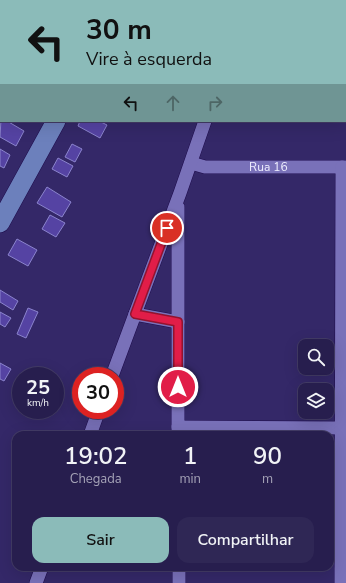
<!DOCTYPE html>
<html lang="pt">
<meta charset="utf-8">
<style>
body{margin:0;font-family:"Nunito Sans",sans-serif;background:#2f2755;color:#f1f3f6;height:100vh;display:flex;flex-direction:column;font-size:15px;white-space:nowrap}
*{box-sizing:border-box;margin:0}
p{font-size:13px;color:#a4a2b6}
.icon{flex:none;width:22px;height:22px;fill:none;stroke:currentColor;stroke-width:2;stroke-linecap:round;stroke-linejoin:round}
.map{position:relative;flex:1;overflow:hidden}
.panel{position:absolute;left:12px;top:431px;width:322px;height:140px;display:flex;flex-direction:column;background:#271e4e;border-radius:12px;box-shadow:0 4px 16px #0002,0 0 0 1px #433c66}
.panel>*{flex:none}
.top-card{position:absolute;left:0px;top:0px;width:346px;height:122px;box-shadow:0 4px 16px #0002,0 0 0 1px #433c66;background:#8bbbb9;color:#111;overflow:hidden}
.fabs{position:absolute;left:298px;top:339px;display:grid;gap:8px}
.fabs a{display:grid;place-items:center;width:36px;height:36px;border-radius:8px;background:#271e4e;box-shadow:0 4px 16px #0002,0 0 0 1px #433c66;font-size:20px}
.speed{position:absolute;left:12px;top:367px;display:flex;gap:8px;font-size:20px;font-weight:700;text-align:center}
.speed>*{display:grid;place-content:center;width:52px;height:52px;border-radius:50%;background:#271e4e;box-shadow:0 4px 16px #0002,0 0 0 1px #433c66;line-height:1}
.speed small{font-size:10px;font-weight:400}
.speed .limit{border:6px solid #d22;background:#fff;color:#111}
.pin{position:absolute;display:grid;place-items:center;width:34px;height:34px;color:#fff;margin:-17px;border:2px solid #fff;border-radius:50%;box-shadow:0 1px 4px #0007}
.me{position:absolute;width:44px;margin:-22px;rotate:0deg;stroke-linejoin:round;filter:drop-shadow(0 0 3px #0008)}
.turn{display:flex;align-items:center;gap:14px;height:84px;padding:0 20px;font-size:18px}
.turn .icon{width:52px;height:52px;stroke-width:2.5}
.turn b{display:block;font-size:28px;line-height:34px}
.lanes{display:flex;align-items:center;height:38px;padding:0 20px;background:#0003;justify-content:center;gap:20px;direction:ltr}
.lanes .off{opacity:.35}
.eta{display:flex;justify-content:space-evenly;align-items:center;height:68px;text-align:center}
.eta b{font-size:24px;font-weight:600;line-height:28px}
.cta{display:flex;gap:8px;margin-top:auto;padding:8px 20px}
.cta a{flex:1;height:46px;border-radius:12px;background:#8bbbb9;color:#111;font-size:16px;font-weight:600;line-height:46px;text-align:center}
.cta a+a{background:#2f2755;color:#f1f3f6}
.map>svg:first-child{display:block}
.building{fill:#5543a3;stroke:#8b84cd}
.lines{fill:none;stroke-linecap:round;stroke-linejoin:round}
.street-casing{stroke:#1d0b4b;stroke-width:14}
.secondary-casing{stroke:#1d0b4b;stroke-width:20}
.street{stroke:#7971b9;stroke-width:13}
.secondary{stroke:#6c80bc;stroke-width:19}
.route-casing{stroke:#92132f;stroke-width:10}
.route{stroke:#e11d48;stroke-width:7}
.labels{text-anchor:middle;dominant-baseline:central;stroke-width:4;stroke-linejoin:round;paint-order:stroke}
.street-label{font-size:12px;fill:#efefff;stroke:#2a1d5c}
</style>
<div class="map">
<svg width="346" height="583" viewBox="0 0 346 583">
<rect width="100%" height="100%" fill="#342868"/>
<!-- building -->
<g class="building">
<polygon points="1,119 1,121 7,121 24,131 16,146 0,137"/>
<polygon points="80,121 99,121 107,125 100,138 78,126"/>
<polygon points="72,144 82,149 75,162 65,157"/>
<polygon points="0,149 10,155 4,168 0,166"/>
<polygon points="58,158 73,166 67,177 52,169"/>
<polygon points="47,187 71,202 62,217 37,203"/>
<polygon points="50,215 65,223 56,237 42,229"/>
<polygon points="17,239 37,250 28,266 8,255"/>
<polygon points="0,290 18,301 13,310 0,302"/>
<polygon points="28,308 38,312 26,338 17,334"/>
<polygon points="0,312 11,318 5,327 0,324"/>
<polygon points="0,363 11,369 4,381 0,379"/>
</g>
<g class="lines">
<defs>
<g id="street">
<path id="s1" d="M191,163L205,167H346"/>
<polyline points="178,207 178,435"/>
<polyline points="135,314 178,322"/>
<polyline points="112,376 180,193 205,121"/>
<polyline points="178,427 346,428"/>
<polyline points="90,435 99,410"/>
<polyline points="179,567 179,583"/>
<polyline points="36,583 42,567"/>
<polyline points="341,583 342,167"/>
</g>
<g id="secondary">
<polyline points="165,0 167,1"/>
<polyline points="196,0 198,1"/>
<polyline points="123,1 124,0"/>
<polyline points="345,25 346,25"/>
<polyline points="345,52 346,52"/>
<polyline points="0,223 56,121"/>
</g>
</defs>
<!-- street casing -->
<use href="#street" class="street-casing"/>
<!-- secondary casing -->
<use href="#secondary" class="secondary-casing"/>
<!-- street -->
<use href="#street" class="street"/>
<!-- secondary -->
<use href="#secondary" class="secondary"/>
</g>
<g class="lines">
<defs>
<polyline id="route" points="167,228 135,314 178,322 178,387"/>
</defs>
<!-- route casing -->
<use href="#route" class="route-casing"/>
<!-- route -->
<use href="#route" class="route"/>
</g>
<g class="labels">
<!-- street labels -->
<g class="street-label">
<text stroke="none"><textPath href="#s1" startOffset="78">Rua 16</textPath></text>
</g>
</g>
</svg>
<div class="fabs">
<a><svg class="icon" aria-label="search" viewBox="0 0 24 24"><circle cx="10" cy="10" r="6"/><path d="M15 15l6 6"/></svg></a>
<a><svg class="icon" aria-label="layers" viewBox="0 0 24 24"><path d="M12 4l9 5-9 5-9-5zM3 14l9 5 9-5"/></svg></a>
</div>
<div class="speed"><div>25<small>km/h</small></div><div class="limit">30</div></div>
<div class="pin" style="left:167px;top:228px;background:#d93025"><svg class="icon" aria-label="arrive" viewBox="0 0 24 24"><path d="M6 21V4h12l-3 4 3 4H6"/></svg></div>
<svg class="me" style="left:178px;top:387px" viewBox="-20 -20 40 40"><circle r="17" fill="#e11d48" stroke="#fff" stroke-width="3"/><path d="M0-11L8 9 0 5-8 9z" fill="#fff"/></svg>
<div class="top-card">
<div class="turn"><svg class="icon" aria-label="left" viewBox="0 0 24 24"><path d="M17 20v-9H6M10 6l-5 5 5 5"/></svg><div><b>30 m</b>Vire à esquerda</div></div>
<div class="lanes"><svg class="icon" aria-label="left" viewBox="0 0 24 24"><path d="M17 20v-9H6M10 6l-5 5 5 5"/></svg><svg class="icon off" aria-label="ahead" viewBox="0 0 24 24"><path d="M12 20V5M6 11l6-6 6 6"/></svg><svg class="icon off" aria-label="right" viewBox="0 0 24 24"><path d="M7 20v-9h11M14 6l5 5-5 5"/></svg></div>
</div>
<section class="panel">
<div class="eta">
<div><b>19:02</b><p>Chegada</p></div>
<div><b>1</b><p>min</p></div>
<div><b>90</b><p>m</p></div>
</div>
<div class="cta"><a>Sair</a><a>Compartilhar</a></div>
</section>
</div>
